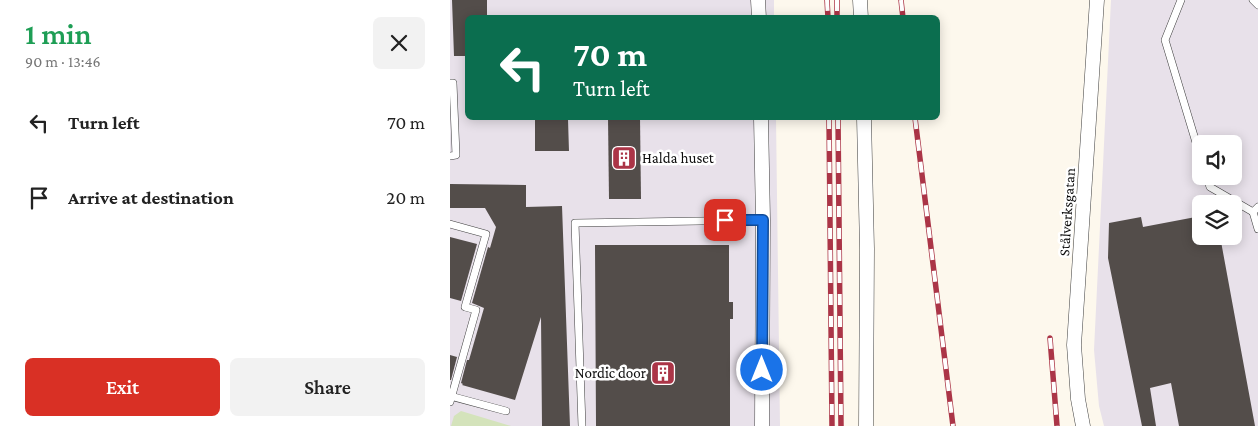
<!DOCTYPE html>
<meta charset="utf-8">
<style>
body{margin:0;font-family:"Crimson Pro",serif;background:#f2f2f2;color:#222;height:100vh;display:flex;flex-direction:column;font-size:19px;white-space:nowrap}
*{box-sizing:border-box;margin:0}
p{font-size:16px;color:#767676}
.icon{flex:none;width:28px;height:28px;fill:none;stroke:currentColor;stroke-width:2;stroke-linecap:round;stroke-linejoin:round}
.map{position:relative;flex:1;overflow:hidden}
.drawer{display:flex;flex-direction:column;background:#fff;width:450px}
.drawer>*{flex:none}
.banner{position:absolute;left:15px;top:15px;width:475px;height:105px;border-radius:8px;box-shadow:0 2px 12px #0003;background:#0b6e4f;color:#fff;overflow:hidden}
.buttons{position:absolute;left:742px;top:135px;display:grid;gap:10px}
.buttons a{display:grid;place-items:center;width:50px;height:50px;border-radius:8px;background:#fff;box-shadow:0 2px 12px #0003;font-size:25px}
.pin{position:absolute;display:grid;place-items:center;width:42px;height:42px;color:#fff;margin:-21px;border-radius:10px;box-shadow:0 2px 8px #0006}
.me{position:absolute;width:55px;margin:-28px;rotate:0deg;stroke-linejoin:round;filter:drop-shadow(0 0 4px #0008)}
.turn{display:flex;align-items:center;gap:18px;height:105px;padding:0 25px;font-size:22px}
.turn .icon{width:65px;height:65px;stroke-width:2.5}
.turn b{display:block;font-size:35px;line-height:42px}
.round{display:grid;place-items:center;flex:none;width:52px;height:52px;border-radius:8px;background:#f2f2f2}
.headline{display:flex;align-items:center;justify-content:space-between;height:85px;padding:0 25px}
h1{font-size:30px;font-weight:600;line-height:38px;color:#1e9e55}
.primary-button{display:flex;gap:10px;margin-top:auto;padding:10px 25px}
.primary-button a{flex:1;height:58px;border-radius:8px;background:#d93025;color:#fff;font-size:20px;font-weight:600;line-height:58px;text-align:center}
.primary-button a+a{background:#f2f2f2;color:#222}
ul{padding:0;list-style:none}
li{display:flex;align-items:center;gap:15px;height:75px;padding:0 25px}
li div{flex:1}
li b{display:block;font-size:19px}
li em{font-style:normal}
main{display:flex;flex:1;min-height:0}
.map>svg:first-child{display:block}
.industrial{fill:#e8e1ea;fill-rule:evenodd}
.green{fill:#d4e3bb}
.building{fill:#534d4a}
.lines{fill:none;stroke-linecap:round;stroke-linejoin:round}
.service-casing{stroke:#3f3f3f;stroke-width:8}
.minor-casing{stroke:#3f3f3f;stroke-width:15}
.service{stroke:#fff;stroke-width:7}
.minor{stroke:#fff;stroke-width:14}
.rail-casing{stroke:#ab3547;stroke-width:5.5}
.rail{stroke:#fff;stroke-width:4;stroke-dasharray:11;stroke-linecap:butt}
.route-casing{stroke:#114b97;stroke-width:12}
.route{stroke:#1a73e8;stroke-width:9}
.labels{text-anchor:middle;dominant-baseline:central;stroke-width:5;stroke-linejoin:round;paint-order:stroke}
.poi-label{font-size:15px;fill:#0c0c0c;stroke:#fff;text-anchor:start}
.street-label{font-size:15px;fill:#0c0c0c;stroke:#fff}
</style>
<main>
<section class="drawer">
<div class="headline"><div><h1>1 min</h1><p>90 m · 13:46</p></div><a class="round"><svg class="icon" aria-label="close" viewBox="0 0 24 24"><path d="M6 6l12 12M18 6L6 18"/></svg></a></div>
<ul>
<li><svg class="icon" aria-label="left" viewBox="0 0 24 24"><path d="M17 20v-9H6M10 6l-5 5 5 5"/></svg><div><b>Turn left</b></div><em>70 m</em></li>
<li><svg class="icon" aria-label="arrive" viewBox="0 0 24 24"><path d="M6 21V4h12l-3 4 3 4H6"/></svg><div><b>Arrive at destination</b></div><em>20 m</em></li>
</ul>
<div class="primary-button"><a>Exit</a><a>Share</a></div>
</section>
<div class="map">
<svg width="808" height="426" viewBox="0 0 808 426">
<rect width="100%" height="100%" fill="#fdf8ed"/>
<!-- industrial -->
<g class="industrial">
<polygon points="0,0 324,0 324,17 18,18 18,118 326,118 330,426 0,426"/>
<path d="M661,0H808V426H654L649,406L644,350ZM751,144H784V176H751ZM751,204H784V236H751Z"/>
</g>
<!-- green -->
<polygon class="green" points="11,411 61,426 1,426 4,416"/>
<!-- building -->
<g class="building">
<polygon points="2,0 37,0 37,18 18,18 18,56 4,56"/>
<polygon points="158,118 190,118 191,199 159,199"/>
<polygon points="85,120 118,120 119,151 85,151"/>
<polygon points="0,184 76,185 76,207 112,206 120,426 92,426 91,317 65,400 12,385 13,384 11,383 17,360 19,360 34,308 22,303 38,247 40,248 46,227 35,208 0,208"/>
<polygon points="751,216 751,236 770,236 805,426 729,426 721,383 700,388 706,426 692,426 658,258 659,223 691,217 693,227"/>
<polygon points="0,237 27,244 11,301 0,298"/>
<polygon points="145,245 279,245 279,302 283,302 283,319 280,319 280,426 146,426"/>
<polygon points="0,355 7,357 1,380 0,380"/>
</g>
<g class="lines">
<defs>
<g id="service">
<polyline points="731,0 715,40 751,159"/>
<polyline points="803,0 808,5"/>
<polyline points="0,83 3,83 6,155 0,156"/>
<polyline points="756,176 760,187 803,212"/>
<polyline points="808,207 803,212 808,229"/>
<polyline points="0,224 36,234 15,307 26,310 0,402"/>
<polyline points="0,396 56,411"/>
<polyline points="132,426 125,223 313,220"/>
</g>
<g id="minor">
<polyline points="308,0 309,18"/>
<polyline points="410,0 411,18"/>
<polyline points="311,118 313,220 312,426"/>
<polyline points="414,118 417,249 416,426"/>
<polyline points="633,426 628,399 624,345 647,0"/>
</g>
</defs>
<!-- service casing -->
<use href="#service" class="service-casing"/>
<!-- minor casing -->
<use href="#minor" class="minor-casing"/>
<!-- service -->
<use href="#service" class="service"/>
<!-- minor -->
<use href="#minor" class="minor"/>
<defs>
<g id="rail">
<polyline points="377,0 378,18"/>
<polyline points="387,0 387,18"/>
<polyline points="451,0 453,18"/>
<polyline points="379,118 382,426"/>
<polyline points="388,118 391,426"/>
<polyline points="465,118 503,426"/>
<polyline points="600,338 607,426"/>
</g>
</defs>
<!-- rail casing -->
<use href="#rail" class="rail-casing"/>
<!-- rail -->
<use href="#rail" class="rail"/>
</g>
<g class="lines">
<defs>
<polyline id="route" points="275,220 313,220 312,370"/>
</defs>
<!-- route casing -->
<use href="#route" class="route-casing"/>
<!-- route -->
<use href="#route" class="route"/>
</g>
<!-- icons -->
<defs>
<symbol id="building-square" viewBox="-11 -11 22 22"><rect x="-9" y="-9" width="18" height="18" rx="4" fill="#ab3547" stroke="#fff"/><path d="M-4-6H4V6H1V3H-1V6H-4ZM-2.5-4.3h1.7v1.8h-1.7ZM.8-4.3h1.7v1.8H.8ZM-2.5-1h1.7V.8h-1.7ZM.8-1h1.7V.8H.8Z" fill="#fff"/></symbol>
</defs>
<g fill-rule="evenodd">
<use href="#building-square" x="160" y="144" width="28" height="28"/>
<use href="#building-square" x="199" y="359" width="28" height="28"/>
</g>
<g class="labels">
<!-- poi labels -->
<g class="poi-label">
<text x="192" y="158">Halda huset</text>
<text x="196" y="373" text-anchor="end">Nordic door</text>
</g>
<!-- street labels -->
<g class="street-label">
<text transform="translate(617 212) rotate(-86)">Stålverksgatan</text>
</g>
</g>
</svg>
<div class="buttons">
<a><svg class="icon" aria-label="sound" viewBox="0 0 24 24"><path d="M4 9h4l5-4v14l-5-4H4zM17 9q2 3 0 6"/></svg></a>
<a><svg class="icon" aria-label="layers" viewBox="0 0 24 24"><path d="M12 4l9 5-9 5-9-5zM3 14l9 5 9-5"/></svg></a>
</div>
<div class="pin" style="left:275px;top:220px;background:#d93025"><svg class="icon" aria-label="arrive" viewBox="0 0 24 24"><path d="M6 21V4h12l-3 4 3 4H6"/></svg></div>
<svg class="me" style="left:312px;top:370px" viewBox="-20 -20 40 40"><circle r="17" fill="#1a73e8" stroke="#fff" stroke-width="3"/><path d="M0-11L8 9 0 5-8 9z" fill="#fff"/></svg>
<div class="banner">
<div class="turn"><svg class="icon" aria-label="left" viewBox="0 0 24 24"><path d="M17 20v-9H6M10 6l-5 5 5 5"/></svg><div><b>70 m</b>Turn left</div></div>
</div>
</div>
</main>
